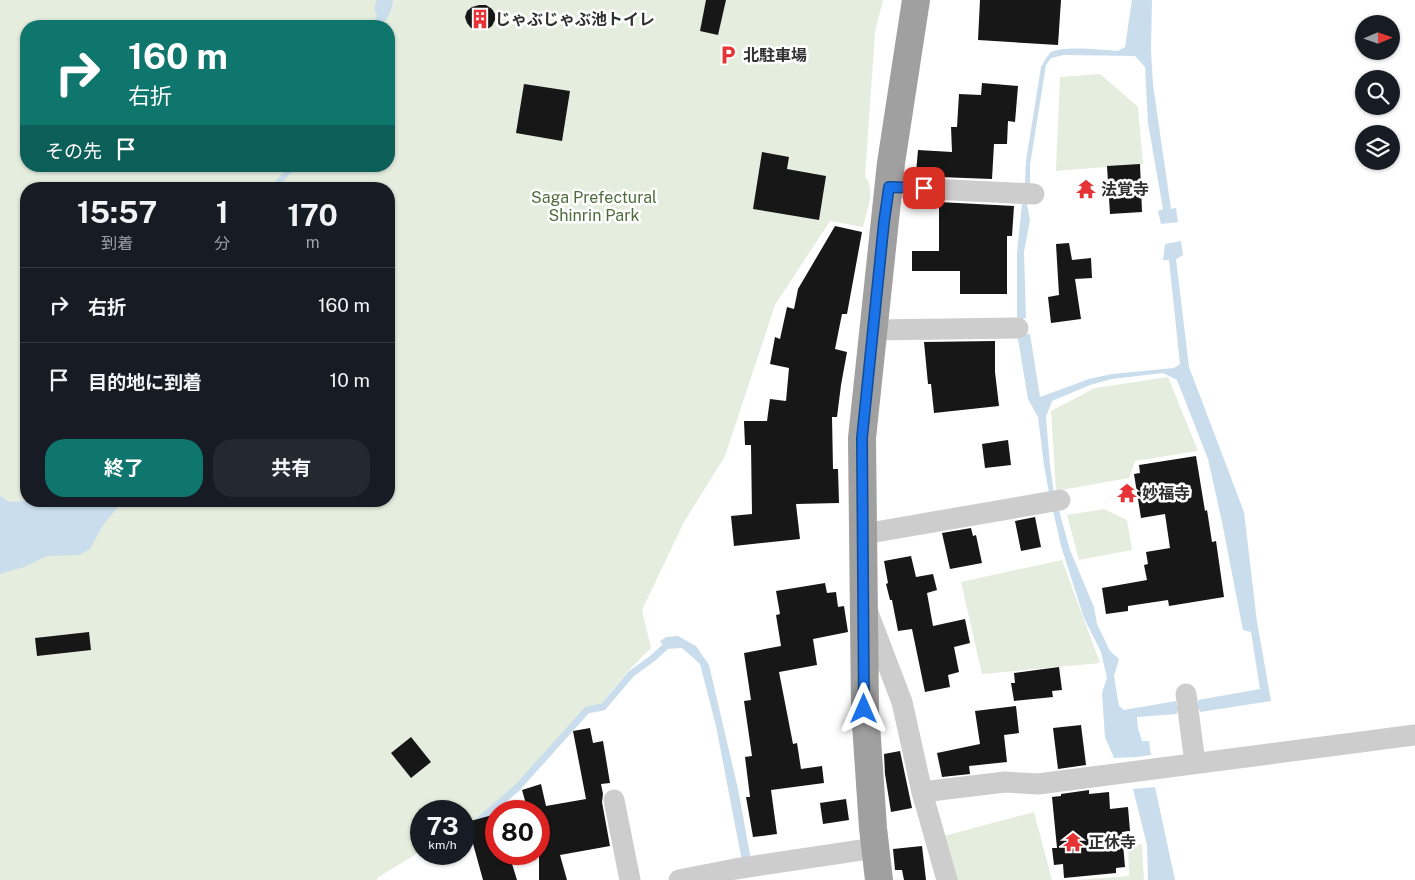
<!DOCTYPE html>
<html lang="ja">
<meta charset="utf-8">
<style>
body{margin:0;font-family:"Public Sans","Noto Sans JP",sans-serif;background:#242831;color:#f1f3f6;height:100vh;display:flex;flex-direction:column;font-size:19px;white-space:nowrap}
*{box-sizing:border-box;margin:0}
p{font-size:16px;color:#9ea1a6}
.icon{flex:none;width:28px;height:28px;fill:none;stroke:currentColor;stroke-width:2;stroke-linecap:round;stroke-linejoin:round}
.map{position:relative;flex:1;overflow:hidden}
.side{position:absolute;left:20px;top:182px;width:375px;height:325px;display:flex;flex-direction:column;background:#171b24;border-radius:20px;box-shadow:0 1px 4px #0004}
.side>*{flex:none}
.banner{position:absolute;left:20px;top:20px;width:375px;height:152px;border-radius:20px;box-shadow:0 1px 4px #0004;background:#0f766e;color:#fff;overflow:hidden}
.needle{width:32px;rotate:88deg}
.tools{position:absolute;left:1355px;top:15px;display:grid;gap:10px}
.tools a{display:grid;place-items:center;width:45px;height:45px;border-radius:50%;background:#171b24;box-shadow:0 1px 4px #0004;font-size:25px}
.speed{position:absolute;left:410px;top:800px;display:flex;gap:10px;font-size:25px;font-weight:700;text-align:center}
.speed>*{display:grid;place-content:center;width:65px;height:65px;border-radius:50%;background:#171b24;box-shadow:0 1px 4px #0004;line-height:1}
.speed small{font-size:12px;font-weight:400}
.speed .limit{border:8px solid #d22;background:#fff;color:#111}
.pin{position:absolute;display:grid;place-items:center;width:42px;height:42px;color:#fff;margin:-21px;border-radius:10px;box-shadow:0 2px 8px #0006}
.me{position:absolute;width:55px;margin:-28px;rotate:0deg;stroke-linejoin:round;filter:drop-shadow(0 0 4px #0008)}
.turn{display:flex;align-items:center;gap:18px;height:105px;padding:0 25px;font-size:22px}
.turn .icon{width:65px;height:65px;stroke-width:2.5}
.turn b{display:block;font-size:35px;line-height:42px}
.then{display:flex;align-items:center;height:48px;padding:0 25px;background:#0003;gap:10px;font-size:19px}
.eta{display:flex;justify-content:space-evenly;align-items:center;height:85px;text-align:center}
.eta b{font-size:30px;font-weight:700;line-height:35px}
.button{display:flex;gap:10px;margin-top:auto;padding:10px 25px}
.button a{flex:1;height:58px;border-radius:20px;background:#0f766e;color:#fff;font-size:20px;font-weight:700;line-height:58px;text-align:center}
.button a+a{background:#242831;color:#f1f3f6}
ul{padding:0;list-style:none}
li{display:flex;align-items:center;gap:15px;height:75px;padding:0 25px;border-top:1px solid #363941}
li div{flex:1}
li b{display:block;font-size:19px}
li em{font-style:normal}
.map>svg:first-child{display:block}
.green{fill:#e5edde;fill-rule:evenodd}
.water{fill:#cadded}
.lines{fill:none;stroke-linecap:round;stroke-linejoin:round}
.stream{stroke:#cadded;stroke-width:7}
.building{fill:#171717}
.minor{stroke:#cdcdcd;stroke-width:21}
.trunk{stroke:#a0a0a0;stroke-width:28}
.route-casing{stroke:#114b97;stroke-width:12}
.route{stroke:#1a73e8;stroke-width:9}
.labels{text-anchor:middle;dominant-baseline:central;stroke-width:5;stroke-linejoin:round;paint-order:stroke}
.poi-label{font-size:16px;font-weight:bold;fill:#303030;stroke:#fff;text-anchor:start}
.park-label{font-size:16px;fill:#506c3d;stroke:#fff}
</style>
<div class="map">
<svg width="1415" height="880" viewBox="0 0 1415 880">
<rect width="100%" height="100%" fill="#fff"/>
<!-- green -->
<g class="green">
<path d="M0,0H883L875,32L865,177C877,189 866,212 863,227L830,221L775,305L725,456L684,522L642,610L651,648L629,670L599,706L586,707L515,786L464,832V811H421V851L377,878V880H0ZM26,26H389V166H26ZM26,189H389V501H26Z"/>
<polygon points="1100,74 1138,107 1143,164 1056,171 1060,77"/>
<polygon points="1168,377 1198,451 1135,461 1129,478 1056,491 1051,411 1095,388"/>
<polygon points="1104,509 1127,520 1132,550 1079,560 1067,515"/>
<polygon points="1062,560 1100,663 982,674 961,582"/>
<polygon points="1034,812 1052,880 951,880 940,837"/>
<polygon points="1142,844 1144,880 1076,880 1129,876 1128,848"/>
</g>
<!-- water -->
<g class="water">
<path d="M377,0H393C392,11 388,18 381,26H372L377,15L374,8Z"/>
<path d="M1132,0H1152L1151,50L1153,85L1171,209L1176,208L1178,222L1161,224L1158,211L1163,209L1148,123L1145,67L1135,56L1064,55L1051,58L1046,65L1030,165V186L1025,183L1026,161L1041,67C1044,62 1046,57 1050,53C1061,45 1103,50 1118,51L1125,47Z"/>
<polygon points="289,166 302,166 289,175 280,185 280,189 270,189 270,187"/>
<polygon points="1026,203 1027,205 1030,220 1024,252 1026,318 1017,320 1017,253 1022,204"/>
<polygon points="1181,241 1183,255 1176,259 1189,367 1244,512 1257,622 1271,701 1200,712 1198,700 1260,689 1251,632 1243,630 1222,522 1208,459 1177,380 1163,373 1112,379 1090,385 1052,401 1046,417 1050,465 1054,494 1049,493 1044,465 1038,417 1028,399 1017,333 1030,334 1040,397 1089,379 1112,374 1174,368 1180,364 1169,260 1163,260 1165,244"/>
<polygon points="0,496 9,502 26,501 123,501 103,525 90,549 79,555 47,556 24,567 0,574"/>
<polygon points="1052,506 1058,507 1070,550 1094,607 1097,624 1110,651 1119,659 1114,676 1119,706 1124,710 1176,701 1177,714 1137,717 1138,728 1142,741 1149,741 1151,755 1137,757 1114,758 1105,737 1102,693 1107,678 1101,652 1084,618 1061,546"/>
<polygon points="678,636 696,646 709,665 738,789 751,860 742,861 716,726 700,664 682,648 666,649 660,641 666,637"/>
<polygon points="1155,787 1175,880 1148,880 1147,845 1133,789"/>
</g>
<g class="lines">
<!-- stream -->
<g class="stream">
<polyline points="1177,708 1199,706"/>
<polyline points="476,823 517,788 587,710 603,707 631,674 653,658 665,647"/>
</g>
</g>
<!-- building -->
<g class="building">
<polygon points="706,0 726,0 718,35 700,31"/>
<polygon points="980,0 1061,0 1058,45 978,40"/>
<polygon points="479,5 486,5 492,9 495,14 495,20 492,26 486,30 479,30 471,28 467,23 465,17 467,11 472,7"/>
<polygon points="982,83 1018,86 1015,122 1008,121 1007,144 994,144 992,179 939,177 939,174 916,173 918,150 952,152 951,127 957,127 959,94 981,95"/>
<polygon points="524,84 570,91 562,141 516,133"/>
<polygon points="762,152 789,157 787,169 826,176 819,220 753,209"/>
<polygon points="1140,164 1142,212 1110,214 1107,166"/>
<polygon points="939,202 1014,206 1012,236 1007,236 1007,294 960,294 960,271 912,271 912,251 939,251"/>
<polygon points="835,226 862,232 847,314 842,314 835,349 847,352 841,385 837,417 832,417 833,469 838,469 839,503 796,504 800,539 734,546 731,516 752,514 751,445 745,445 744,421 767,421 770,399 786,401 789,368 770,364 775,337 780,339 787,307 794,309 798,289"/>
<polygon points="1069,243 1072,260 1091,258 1092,278 1075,279 1081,319 1051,323 1048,297 1059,295 1056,244"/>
<polygon points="995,341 995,372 999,406 934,413 931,384 928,384 924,342"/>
<polygon points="1008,440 1011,465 985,468 982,444"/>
<polygon points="1196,456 1205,511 1207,510 1212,542 1216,541 1224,597 1169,606 1168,600 1128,606 1128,611 1106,614 1102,588 1147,580 1144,565 1148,564 1146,552 1170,548 1165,514 1141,518 1134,474 1140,473 1139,465"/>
<polygon points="1035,517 1041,547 1021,551 1015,521"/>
<polygon points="971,528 973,536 976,535 982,563 950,569 942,533"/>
<polygon points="911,556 916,577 933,574 937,590 927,593 933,626 965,619 970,643 954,647 959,672 948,675 950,687 925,692 912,629 898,631 892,600 890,600 886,584 888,583 884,561"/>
<polygon points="825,583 827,593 836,592 838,607 844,606 848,632 813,639 817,665 779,672 793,744 797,743 801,769 822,766 824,783 771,790 777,834 753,837 746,797 750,797 745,757 752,756 744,701 751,700 744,653 781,646 776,615 780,614 776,591"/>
<polygon points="89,632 91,650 37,656 35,638"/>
<polygon points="1059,667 1062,690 1052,691 1053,697 1014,701 1011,683 1015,683 1014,673"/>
<polygon points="1016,706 1019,733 1004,735 1007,762 969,766 970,774 942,777 937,753 980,744 975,711"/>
<polygon points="1081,725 1086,765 1058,769 1053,728"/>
<polygon points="590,728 593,743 603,741 610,783 601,784 603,794 602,802 610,846 560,855 567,880 539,880 539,811 528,811 522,790 541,784 546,806 586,799 573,731"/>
<polygon points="411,737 431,762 411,778 391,753"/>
<polygon points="900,751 912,808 891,812 885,774 884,754"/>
<polygon points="1089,790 1089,794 1109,792 1110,809 1128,807 1130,831 1122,832 1125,867 1116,868 1116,873 1064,878 1063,864 1054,865 1052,848 1057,848 1052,797 1061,796 1061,794"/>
<polygon points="846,799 849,820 823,824 820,803"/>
<polygon points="496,814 496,854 509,854 517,880 483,880 467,822"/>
<polygon points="922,846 926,880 904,880 902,870 895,870 893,849"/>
</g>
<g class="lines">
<!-- minor -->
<g class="minor">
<polyline points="889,187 1034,194"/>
<polyline points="873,330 1018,328"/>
<polyline points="864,534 1060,500"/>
<polyline points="868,613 902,702 922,792 947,880"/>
<polyline points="1186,694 1195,763"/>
<polyline points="922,792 1005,782 1038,784 1415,735"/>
<polyline points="614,800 630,880"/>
<polyline points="679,880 735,869 875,848"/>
</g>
<!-- trunk -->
<polyline class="trunk" points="879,880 873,828 865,709 862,438 891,163 916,0"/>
</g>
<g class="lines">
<defs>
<polyline id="route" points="864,709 862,438 884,222 889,187 924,188"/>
</defs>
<!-- route casing -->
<use href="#route" class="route-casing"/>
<!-- route -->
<use href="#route" class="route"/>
</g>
<!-- icons -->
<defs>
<symbol id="building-bare" viewBox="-9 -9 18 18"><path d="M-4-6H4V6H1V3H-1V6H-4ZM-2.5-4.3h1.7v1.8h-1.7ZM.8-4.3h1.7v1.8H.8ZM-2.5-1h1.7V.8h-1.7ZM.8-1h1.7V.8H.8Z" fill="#e63336" stroke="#fff" stroke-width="2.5" paint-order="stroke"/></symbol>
<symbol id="parking-bare" viewBox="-9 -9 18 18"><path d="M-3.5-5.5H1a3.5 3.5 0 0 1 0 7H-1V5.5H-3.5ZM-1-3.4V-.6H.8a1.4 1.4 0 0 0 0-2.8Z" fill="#e63336" stroke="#fff" stroke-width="2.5" paint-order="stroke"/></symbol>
<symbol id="temple-bare" viewBox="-9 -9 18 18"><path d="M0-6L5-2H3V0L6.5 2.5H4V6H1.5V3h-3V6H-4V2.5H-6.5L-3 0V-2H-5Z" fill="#e63336" stroke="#fff" stroke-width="2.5" paint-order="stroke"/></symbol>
</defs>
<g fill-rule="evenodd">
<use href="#building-bare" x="466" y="5" width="28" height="28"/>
<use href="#parking-bare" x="714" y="41" width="28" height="28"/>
<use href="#temple-bare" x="1072" y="175" width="28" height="28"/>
<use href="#temple-bare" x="1113" y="479" width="28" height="28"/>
<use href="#temple-bare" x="1059" y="828" width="28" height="28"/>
</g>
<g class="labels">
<!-- poi labels -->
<g class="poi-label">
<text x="495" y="19">じゃぶじゃぶ池トイレ</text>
<text x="743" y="55">北駐車場</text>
<text x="1101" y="189">法覚寺</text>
<text x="1142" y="493">妙福寺</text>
<text x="1088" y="842">正休寺</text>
</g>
<!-- park labels -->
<g class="park-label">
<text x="594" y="197">Saga Prefectural<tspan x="594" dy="18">Shinrin Park</tspan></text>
</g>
</g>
</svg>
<div class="tools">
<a><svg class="needle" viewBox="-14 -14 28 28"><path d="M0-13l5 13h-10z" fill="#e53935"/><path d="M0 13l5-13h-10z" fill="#9ea1a6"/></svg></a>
<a><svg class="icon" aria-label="search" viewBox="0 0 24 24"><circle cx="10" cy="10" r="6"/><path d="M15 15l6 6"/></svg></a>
<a><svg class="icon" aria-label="layers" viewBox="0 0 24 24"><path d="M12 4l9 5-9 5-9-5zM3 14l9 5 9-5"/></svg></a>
</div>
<div class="speed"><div>73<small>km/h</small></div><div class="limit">80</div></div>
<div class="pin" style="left:924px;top:188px;background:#d93025"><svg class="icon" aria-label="arrive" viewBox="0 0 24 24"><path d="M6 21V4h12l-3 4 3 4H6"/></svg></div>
<svg class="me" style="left:864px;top:709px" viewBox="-20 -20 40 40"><path d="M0-17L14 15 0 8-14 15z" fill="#1a73e8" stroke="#fff" stroke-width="4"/></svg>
<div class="banner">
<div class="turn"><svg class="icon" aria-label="right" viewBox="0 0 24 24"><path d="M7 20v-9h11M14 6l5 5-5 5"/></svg><div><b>160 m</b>右折</div></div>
<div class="then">その先<svg class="icon" aria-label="arrive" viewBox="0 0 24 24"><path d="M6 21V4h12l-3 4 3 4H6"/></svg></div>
</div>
<section class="side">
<div class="eta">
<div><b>15:57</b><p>到着</p></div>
<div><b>1</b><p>分</p></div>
<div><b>170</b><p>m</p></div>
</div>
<ul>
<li><svg class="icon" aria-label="right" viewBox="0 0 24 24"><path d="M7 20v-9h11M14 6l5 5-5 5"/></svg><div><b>右折</b></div><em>160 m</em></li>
<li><svg class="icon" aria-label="arrive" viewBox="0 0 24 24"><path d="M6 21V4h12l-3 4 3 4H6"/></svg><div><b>目的地に到着</b></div><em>10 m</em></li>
</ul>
<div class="button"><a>終了</a><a>共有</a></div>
</section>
</div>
